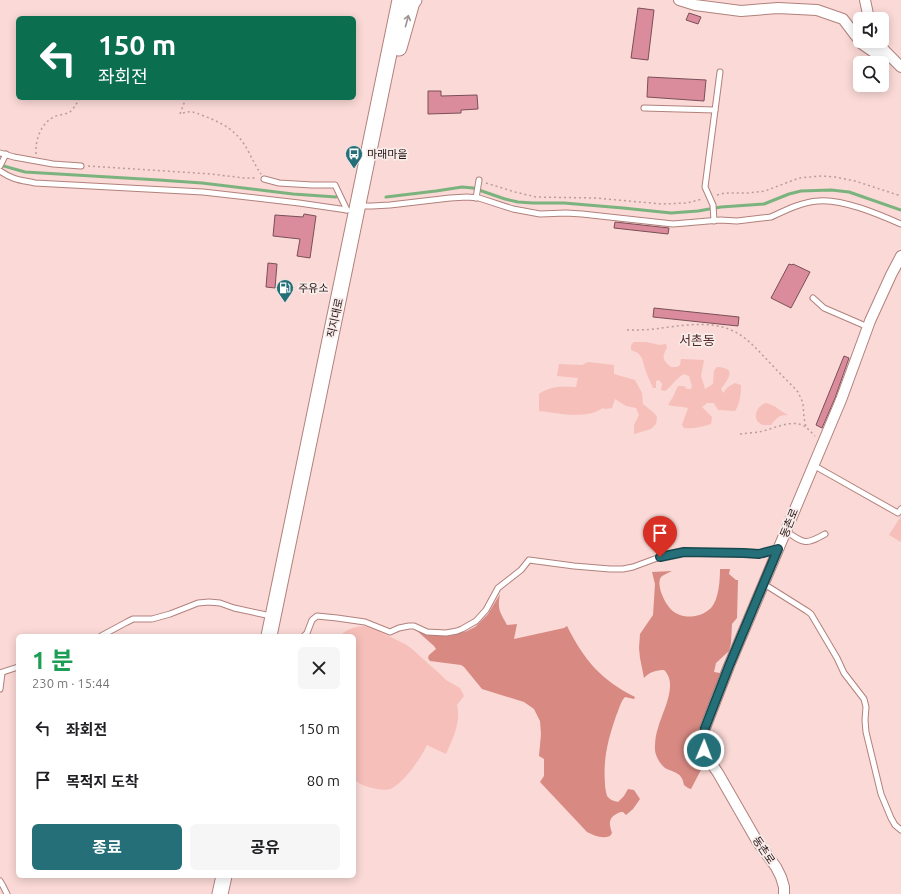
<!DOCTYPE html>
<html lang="ko">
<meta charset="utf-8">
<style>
body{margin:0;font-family:Ubuntu,"Noto Sans KR",sans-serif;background:#f6f6f6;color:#202124;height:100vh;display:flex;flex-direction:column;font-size:15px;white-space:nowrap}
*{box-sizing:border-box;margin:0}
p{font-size:13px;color:#757577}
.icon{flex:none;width:22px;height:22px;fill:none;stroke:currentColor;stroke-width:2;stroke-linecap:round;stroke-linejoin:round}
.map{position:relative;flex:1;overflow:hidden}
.side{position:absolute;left:16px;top:634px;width:340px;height:244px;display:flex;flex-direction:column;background:#fff;border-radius:6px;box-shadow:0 2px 10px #0003}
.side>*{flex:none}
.banner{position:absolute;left:16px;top:16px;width:340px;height:84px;border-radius:6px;box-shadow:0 2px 10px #0003;background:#0b6e4f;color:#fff;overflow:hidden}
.fabs{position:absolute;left:853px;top:12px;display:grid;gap:8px}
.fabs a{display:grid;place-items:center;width:36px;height:36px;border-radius:6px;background:#fff;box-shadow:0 2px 10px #0003;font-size:20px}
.pin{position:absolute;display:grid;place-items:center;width:34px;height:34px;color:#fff;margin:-41px -17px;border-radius:50% 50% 50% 0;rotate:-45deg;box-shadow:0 0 4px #0007}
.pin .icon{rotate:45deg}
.me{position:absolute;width:44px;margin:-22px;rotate:1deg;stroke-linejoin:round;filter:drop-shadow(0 0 3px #0008)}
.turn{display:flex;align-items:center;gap:14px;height:84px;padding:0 16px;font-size:18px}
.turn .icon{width:52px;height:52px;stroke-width:2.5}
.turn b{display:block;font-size:28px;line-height:34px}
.round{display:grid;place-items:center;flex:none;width:42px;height:42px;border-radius:6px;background:#f6f6f6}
.summary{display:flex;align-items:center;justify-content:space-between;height:68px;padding:0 16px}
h1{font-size:24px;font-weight:700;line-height:30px;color:#1e9e55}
.cta{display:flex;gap:8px;margin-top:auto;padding:8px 16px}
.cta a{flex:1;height:46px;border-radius:6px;background:#256f78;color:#fff;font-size:16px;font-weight:700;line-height:46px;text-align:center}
.cta a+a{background:#f6f6f6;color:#202124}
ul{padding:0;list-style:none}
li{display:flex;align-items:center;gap:12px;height:52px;padding:0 16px}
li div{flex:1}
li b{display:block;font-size:15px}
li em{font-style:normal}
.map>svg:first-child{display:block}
.green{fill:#f6bfb9}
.forest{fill:#d78982}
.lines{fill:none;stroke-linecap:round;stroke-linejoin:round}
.stream{stroke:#7bb37e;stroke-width:3}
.building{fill:#da8c9c;stroke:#7b4f58}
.service-casing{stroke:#b2817c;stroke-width:7}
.minor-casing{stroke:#b2817c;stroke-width:12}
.secondary-casing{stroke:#b2817c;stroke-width:17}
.path{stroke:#ba9d9b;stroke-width:1.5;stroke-dasharray:2 3;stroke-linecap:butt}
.service{stroke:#fff;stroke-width:5}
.minor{stroke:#fff;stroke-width:10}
.secondary{stroke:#fff;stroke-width:15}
.oneway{stroke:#9d9594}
.route-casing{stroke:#18484e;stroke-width:10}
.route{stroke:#256f78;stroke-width:7}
.labels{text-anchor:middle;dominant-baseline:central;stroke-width:3.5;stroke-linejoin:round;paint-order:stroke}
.poi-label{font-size:11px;fill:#261412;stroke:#f8eceb;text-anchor:start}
.street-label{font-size:11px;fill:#261412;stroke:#f8eceb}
.quarter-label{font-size:13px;fill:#532a27;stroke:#f8eceb}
</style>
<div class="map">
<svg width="901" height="894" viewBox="0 0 901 894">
<rect width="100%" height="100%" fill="#fad9d6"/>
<!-- green -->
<g class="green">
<path d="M634,342H646L660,345L666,344L667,348C661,357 663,361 671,367H677L680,365L681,359L704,360L701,376L705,389L713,384L714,371L717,367C737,368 729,378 721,389L723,393L728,387L735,383L741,385C741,393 740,404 735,411L718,410L714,403H707L702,407L712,417L711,424C701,427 694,429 684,428L682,425L686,414L688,408C681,406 674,407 668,405L673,397L678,386H684L687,389H691L692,386L689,376L684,374C676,378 672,386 665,391L661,390L662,384L659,380L656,381V388H653L646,372L642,358L638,353L631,350V345Z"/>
<path d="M588,362L614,365V374L635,380L642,393L643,404L654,413L657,417L656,424L651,429L634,434V425L639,415L636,408L626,406L615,399L612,408L605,409L603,408C585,420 559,413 539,411V394C553,385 560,387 576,387L578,378L557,376L559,364L582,365Z"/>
<path d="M766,403C775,405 780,411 788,415C778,415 777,418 771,425C769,425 765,425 764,425C751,422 755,406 766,403Z"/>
<polygon points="901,516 901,542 889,535"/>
<path d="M364,626L374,629L405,644L412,649L432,667L439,673L446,680L460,688L464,696L457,705C461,723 453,738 446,754L427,745C421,758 406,779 394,787C389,791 380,790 373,788C367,787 358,784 354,779V636H340C347,629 354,627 364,626Z"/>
</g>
<!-- forest -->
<g class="forest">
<path d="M720,569H730L729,574L736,580H738L737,618L732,624L731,643L729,651L716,663L714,672L720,673L722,674V677L695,745C693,756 694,759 703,766L691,789L688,788L684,785C683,782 683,779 681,777C678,772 670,771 665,768C659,763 654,754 655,746C655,740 656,734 658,728C662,712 679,684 664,670C657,670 649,672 644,678L640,658L639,648L640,634L653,615L655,584L652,572L672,571C668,573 663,575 661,577C658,582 660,588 661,592C667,609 677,619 695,616C701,615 707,612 711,608C719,599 720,580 720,569Z"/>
<path d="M500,594C497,610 500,612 507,625L517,624L514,639L564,628L567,626C584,660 601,680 635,697L634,699L625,697C620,702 619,710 616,716C608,740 603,758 605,784C605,787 606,793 607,796C610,800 614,801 618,802L624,796L628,789L634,790L640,799L633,809L626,815L623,812H621C609,816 608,822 612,833L610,836C602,839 595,836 587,832L540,782L544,776V759L539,756L541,734L540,721L534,709L524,702L482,689L464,667L461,665L430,661L428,658L429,655L436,649L434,646L416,630L442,636H449L467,631L475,627L488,614Z"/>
</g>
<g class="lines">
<!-- stream -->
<g class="stream">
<polyline points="0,165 25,172 159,180 202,183 293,194 336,197"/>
<polyline points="386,197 436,191 462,187 473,188 505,199 518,202 533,203 564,203 623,208 671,213 698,211 721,207 764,204 789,194 801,191 831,190 849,192 901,210"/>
</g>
</g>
<!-- building -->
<g class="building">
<polygon points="638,8 654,10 648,60 631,58"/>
<polygon points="689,13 701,17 698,24 686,20"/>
<polygon points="648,77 706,80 704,101 647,97"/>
<polygon points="428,91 441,91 441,96 477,95 478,109 461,110 461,113 428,114"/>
<polygon points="304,214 316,216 310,258 297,256 300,239 273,236 275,215 303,217"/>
<polygon points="615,222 669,228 668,234 614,228"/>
<polygon points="268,263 277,264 275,288 266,287"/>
<polygon points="789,264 792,265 793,264 810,272 791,308 771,298"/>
<polygon points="654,308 739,317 738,326 653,317"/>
<polygon points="844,356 849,358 835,398 822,428 816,425"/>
</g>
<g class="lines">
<defs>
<g id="service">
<polyline points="644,108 715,110"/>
<polyline points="0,153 14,157 53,164 81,166"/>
<polyline points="0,166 6,154"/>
<path d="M0,171C13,180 21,180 35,183L203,192L299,203L347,210"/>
<polyline points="264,179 279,183 312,185 335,185 347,210"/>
<polyline points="476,198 479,180"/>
<path d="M359,206H372L390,205L450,198L467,197L479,198L513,209L540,214L566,213L582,214L673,224L720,220L737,221L771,217C786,210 802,202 818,201C841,198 880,215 901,224"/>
<polyline points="714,221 713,205 705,187 720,72"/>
<polyline points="813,298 824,308 868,327"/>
<polyline points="813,465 898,513 901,509"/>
<path d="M786,531C804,544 806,545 825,534"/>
<polyline points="764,584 807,611 811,614 837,658 844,673 864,699 866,707 865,720 866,732 881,794 891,818 895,825 901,830"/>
<polyline points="101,636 127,622 133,619 152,619 170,614 198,603 209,602 220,603 234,608 271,616"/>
<polyline points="304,636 307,633 312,620 317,616 337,618 365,622 390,632 399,628 409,626 414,626 427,632 446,633 457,631 462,629 476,621 486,610 498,588 521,570 529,560 574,566 610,569 623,569 633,567 660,557 684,552 743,553 759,554 777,550"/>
<polyline points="0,673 18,667"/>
<polyline points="0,689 2,673"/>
<polyline points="0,881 3,886 7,894"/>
</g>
<g id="minor">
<polyline points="679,0 695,5 741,11 778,8 817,10 843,19 862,44 875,53 884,50"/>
<polyline points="865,0 869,19"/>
<polyline points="878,41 884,50 901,67"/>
<polyline points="784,894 784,887 781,877 776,867 757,841 718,773 707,757 704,750 703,743 705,728 729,666 841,400 870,321 891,275 901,256"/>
</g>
<g id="secondary">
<polyline points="399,48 412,2 414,0"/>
<polyline points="269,636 400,0"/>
<polyline points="220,894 224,876"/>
</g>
</defs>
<!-- service casing -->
<use href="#service" class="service-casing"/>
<!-- minor casing -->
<use href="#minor" class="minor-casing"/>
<!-- secondary casing -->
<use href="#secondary" class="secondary-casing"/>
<!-- path -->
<g class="path">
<path d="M186,98L180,114C190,110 194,112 204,116C220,122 234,129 244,144C250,153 254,164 261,174"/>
<path d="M36,154C35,140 41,123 54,117C59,114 67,115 71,111C75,107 77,102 80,98"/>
<polyline points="88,166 211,174 244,178 256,178"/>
<polyline points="486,183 515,192 536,197 595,198 662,204 687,203 702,199"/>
<polyline points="717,195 725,193 748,193 765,191 799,178 821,176 835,177 855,181 901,196"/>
<path d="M627,330C636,330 645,330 655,329C678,326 708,320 731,330C748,337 760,353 773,366C781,375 790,383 798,392L803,403L804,418L806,427L815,436"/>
<path d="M740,434C746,433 753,433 759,432C774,429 792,418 806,427"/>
</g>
<!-- service -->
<use href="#service" class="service"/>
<!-- minor -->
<use href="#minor" class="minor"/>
<!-- secondary -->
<use href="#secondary" class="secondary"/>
</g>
<!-- one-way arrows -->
<defs><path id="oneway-shaft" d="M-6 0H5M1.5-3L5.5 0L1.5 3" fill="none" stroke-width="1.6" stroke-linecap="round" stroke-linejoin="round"/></defs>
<use class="oneway" href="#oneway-shaft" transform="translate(407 21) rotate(-75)"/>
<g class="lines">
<defs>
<polyline id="route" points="660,557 684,552 744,553 759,554 778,549 729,666 705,728 703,743 704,750"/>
</defs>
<!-- route casing -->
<use href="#route" class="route-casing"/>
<!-- route -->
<use href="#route" class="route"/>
</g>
<!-- icons -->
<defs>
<symbol id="bus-pin" viewBox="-11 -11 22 30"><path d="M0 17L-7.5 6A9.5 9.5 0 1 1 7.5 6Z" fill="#256f78" stroke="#f8eceb"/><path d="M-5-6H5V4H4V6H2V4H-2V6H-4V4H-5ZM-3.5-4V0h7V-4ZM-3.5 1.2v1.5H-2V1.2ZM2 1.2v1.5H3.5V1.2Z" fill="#fff"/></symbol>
<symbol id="fuel-pin" viewBox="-11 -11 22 30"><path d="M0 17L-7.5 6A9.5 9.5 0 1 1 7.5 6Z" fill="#256f78" stroke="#f8eceb"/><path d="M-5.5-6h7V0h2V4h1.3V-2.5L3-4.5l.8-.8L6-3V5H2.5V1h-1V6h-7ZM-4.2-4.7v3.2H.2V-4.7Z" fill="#fff"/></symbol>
</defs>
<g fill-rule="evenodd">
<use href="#bus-pin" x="344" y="144" width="20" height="27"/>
<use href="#fuel-pin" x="275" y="278" width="20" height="27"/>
</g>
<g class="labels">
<!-- poi labels -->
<g class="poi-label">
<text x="367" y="154">마래마을</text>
<text x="298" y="288">주유소</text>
</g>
<!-- street labels -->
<g class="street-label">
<text transform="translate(335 318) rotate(-78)">직지대로</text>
<text transform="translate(789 523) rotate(-68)">동촌로</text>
<text transform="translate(764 850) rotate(56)">동촌로</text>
</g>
<!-- quarter labels -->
<g class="quarter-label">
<text x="697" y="340">서촌동</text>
</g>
</g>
</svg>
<div class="fabs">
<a><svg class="icon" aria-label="sound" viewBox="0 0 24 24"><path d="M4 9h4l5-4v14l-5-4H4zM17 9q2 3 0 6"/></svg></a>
<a><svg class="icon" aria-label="search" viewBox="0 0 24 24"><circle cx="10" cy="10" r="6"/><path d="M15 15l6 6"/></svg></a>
</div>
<div class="pin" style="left:660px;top:557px;background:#d93025"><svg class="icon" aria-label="arrive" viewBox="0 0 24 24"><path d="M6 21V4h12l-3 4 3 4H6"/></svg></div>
<svg class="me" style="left:704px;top:750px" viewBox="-20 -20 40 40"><circle r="17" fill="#256f78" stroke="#fff" stroke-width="3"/><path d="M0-11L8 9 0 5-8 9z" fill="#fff"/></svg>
<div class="banner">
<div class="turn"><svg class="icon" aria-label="left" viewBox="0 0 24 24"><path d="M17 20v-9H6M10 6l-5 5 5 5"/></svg><div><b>150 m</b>좌회전</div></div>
</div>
<section class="side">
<div class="summary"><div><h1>1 분</h1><p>230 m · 15:44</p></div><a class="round"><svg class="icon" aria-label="close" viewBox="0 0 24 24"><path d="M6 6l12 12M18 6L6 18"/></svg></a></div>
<ul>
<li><svg class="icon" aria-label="left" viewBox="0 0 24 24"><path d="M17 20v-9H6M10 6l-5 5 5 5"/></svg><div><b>좌회전</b></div><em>150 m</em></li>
<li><svg class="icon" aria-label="arrive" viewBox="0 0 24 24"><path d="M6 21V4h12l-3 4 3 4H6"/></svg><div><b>목적지 도착</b></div><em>80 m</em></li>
</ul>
<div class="cta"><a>종료</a><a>공유</a></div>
</section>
</div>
